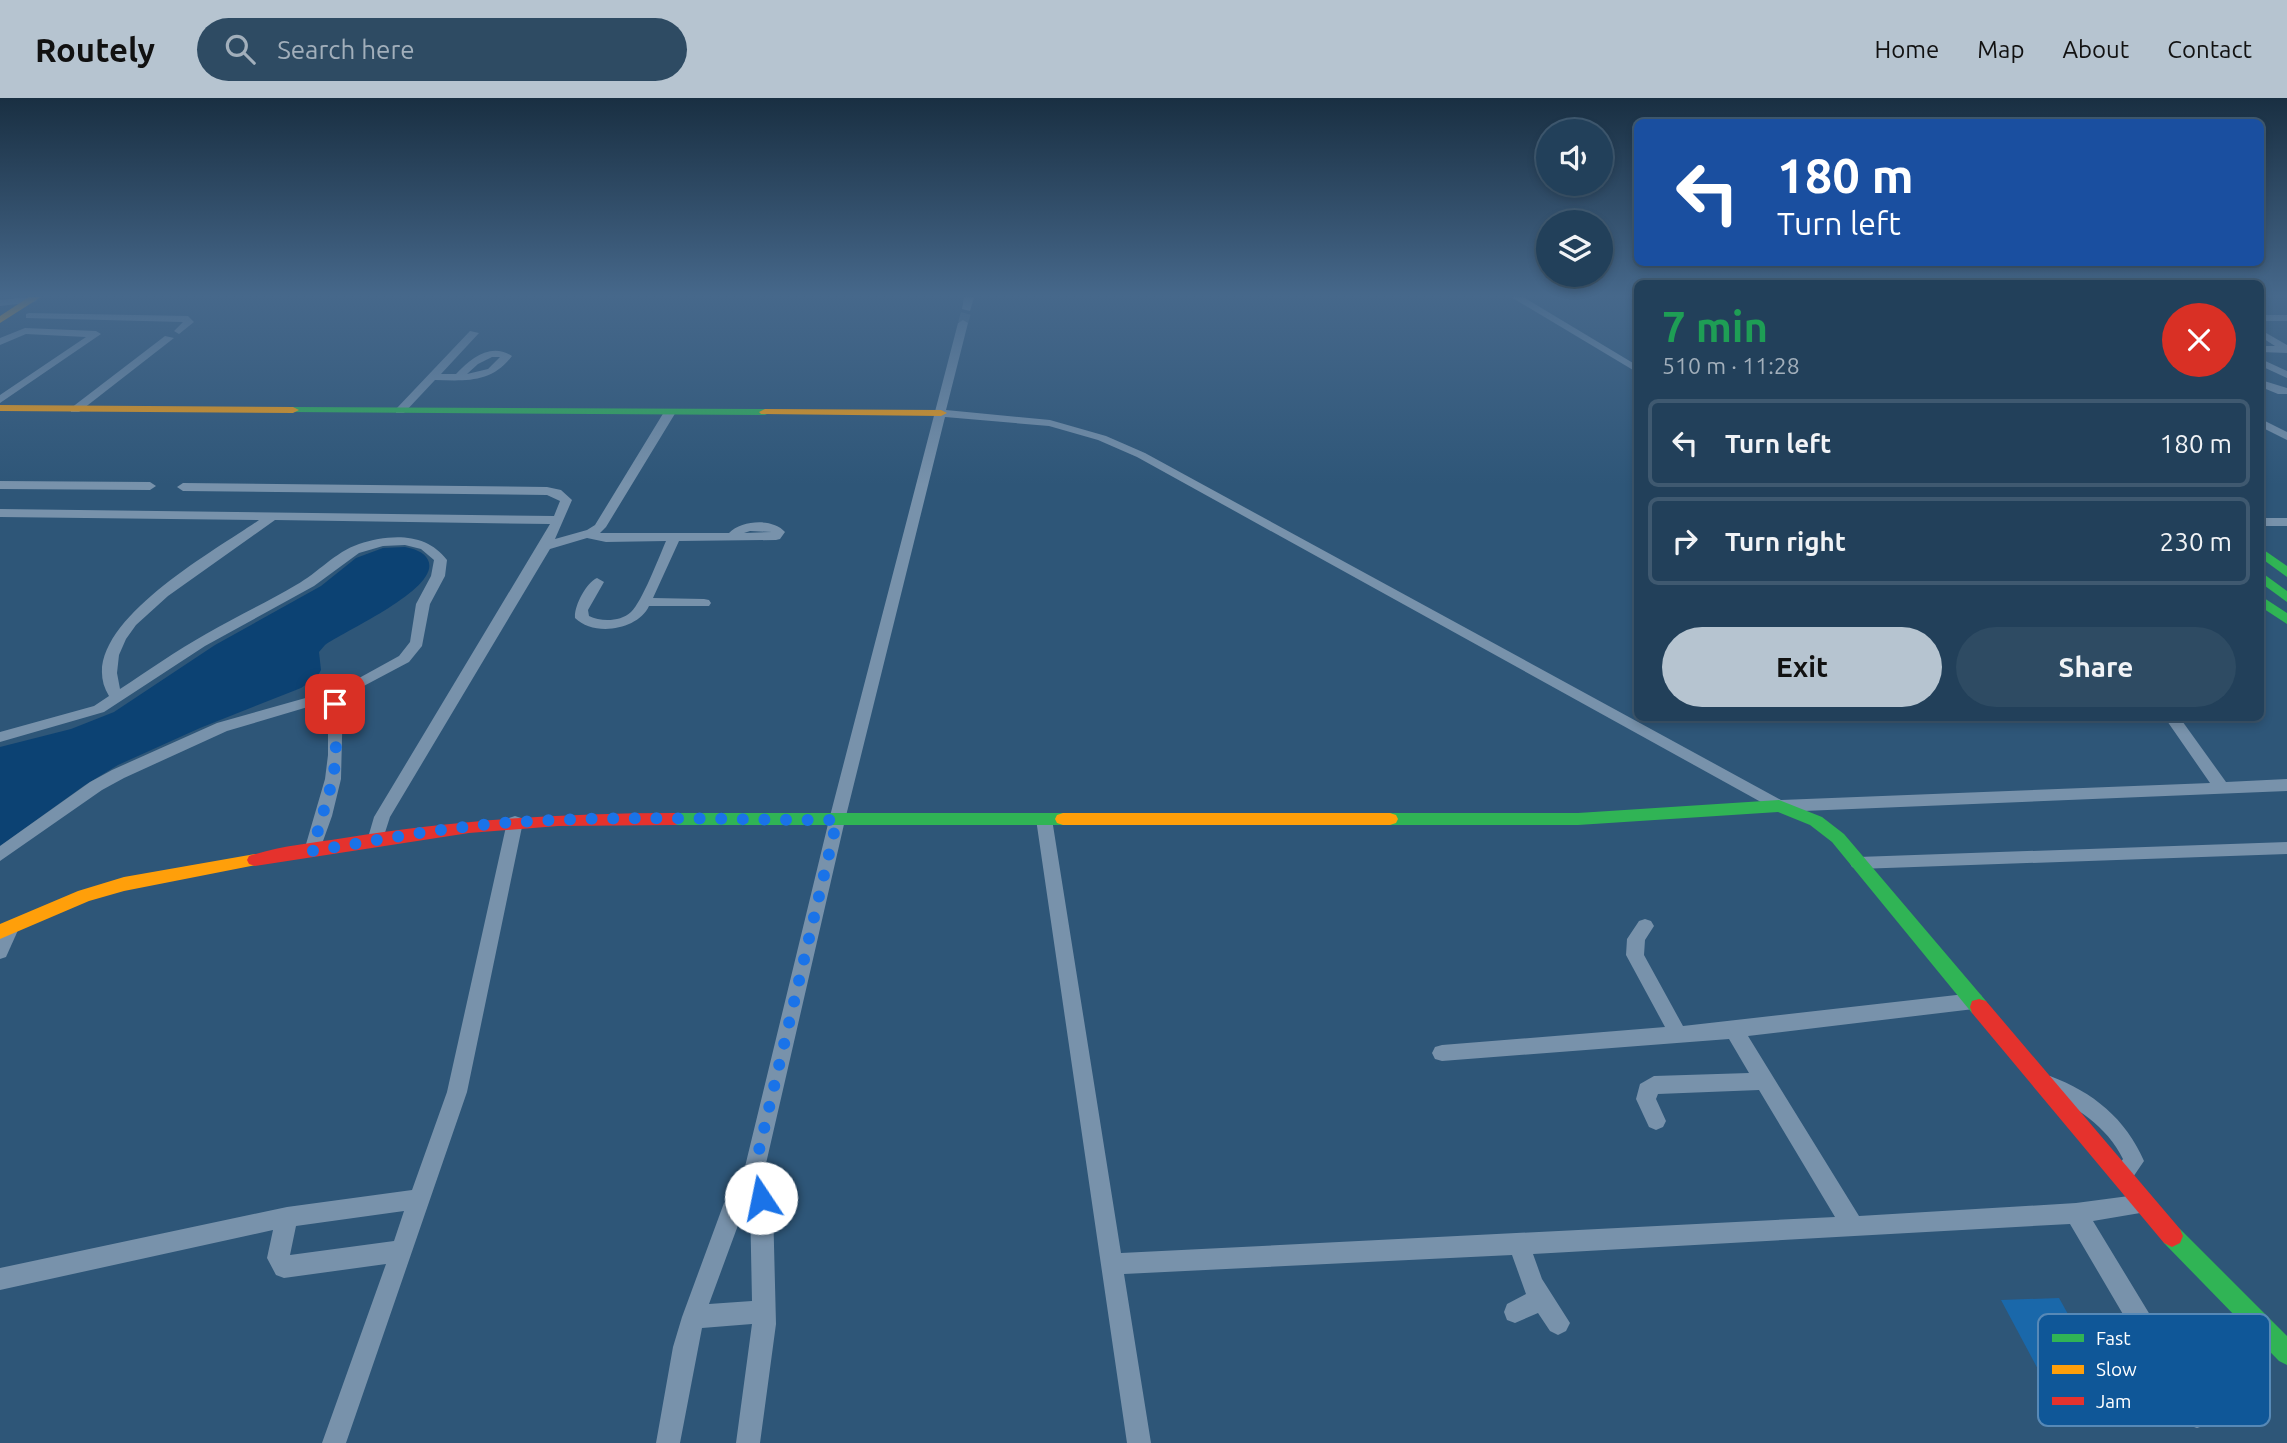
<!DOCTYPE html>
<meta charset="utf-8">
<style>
body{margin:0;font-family:Ubuntu,sans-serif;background:#2e4b63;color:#f1f3f6;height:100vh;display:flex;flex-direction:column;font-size:26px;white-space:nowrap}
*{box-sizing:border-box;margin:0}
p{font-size:23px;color:#a2afbb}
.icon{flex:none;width:38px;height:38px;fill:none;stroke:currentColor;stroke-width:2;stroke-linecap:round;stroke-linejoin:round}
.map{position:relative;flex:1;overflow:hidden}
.drawer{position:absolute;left:1634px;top:182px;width:630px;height:441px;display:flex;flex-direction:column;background:#22405a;border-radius:10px;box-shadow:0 4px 10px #0003,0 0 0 2px #3f5970}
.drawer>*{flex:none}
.banner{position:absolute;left:1634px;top:21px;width:630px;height:147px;border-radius:10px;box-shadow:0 4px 10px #0003,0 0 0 2px #3f5970;background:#1a4fa0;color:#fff;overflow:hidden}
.controls{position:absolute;left:1536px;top:21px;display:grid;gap:14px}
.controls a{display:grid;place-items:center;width:77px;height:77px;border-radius:50%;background:#22405a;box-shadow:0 4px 10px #0003,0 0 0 2px #3f5970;font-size:35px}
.pin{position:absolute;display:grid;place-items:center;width:60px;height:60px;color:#fff;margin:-30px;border-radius:14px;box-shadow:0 4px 10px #0006}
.me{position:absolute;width:77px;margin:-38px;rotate:349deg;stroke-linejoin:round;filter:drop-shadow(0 0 5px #0008)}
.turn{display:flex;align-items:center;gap:24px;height:147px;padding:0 28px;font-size:32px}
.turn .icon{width:91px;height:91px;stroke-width:2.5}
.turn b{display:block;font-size:49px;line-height:60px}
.round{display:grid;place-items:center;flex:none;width:74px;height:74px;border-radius:37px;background:#2e4b63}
.headline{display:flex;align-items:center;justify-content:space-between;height:119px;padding:0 28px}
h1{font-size:42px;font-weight:700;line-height:52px;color:#1e9e55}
.action{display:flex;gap:14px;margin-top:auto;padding:14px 28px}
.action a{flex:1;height:80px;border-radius:42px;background:#b6c4d0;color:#111;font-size:28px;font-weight:700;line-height:80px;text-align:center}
.action a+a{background:#2e4b63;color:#f1f3f6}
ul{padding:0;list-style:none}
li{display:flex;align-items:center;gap:21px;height:88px;margin:0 14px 10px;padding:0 14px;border:4px solid #3f5970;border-radius:10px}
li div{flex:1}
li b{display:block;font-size:26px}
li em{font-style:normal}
header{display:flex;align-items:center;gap:42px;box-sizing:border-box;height:98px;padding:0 35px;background:#b6c4d0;color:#111}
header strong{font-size:33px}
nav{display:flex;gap:38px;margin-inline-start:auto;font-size:24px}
.search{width:490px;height:63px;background:#2e4b63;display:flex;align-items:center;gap:18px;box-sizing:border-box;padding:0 24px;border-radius:38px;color:#a2afbb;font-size:26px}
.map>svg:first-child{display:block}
.green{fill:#1a68aa}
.water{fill:#0c4273}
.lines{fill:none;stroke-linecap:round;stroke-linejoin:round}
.street-tunnel{stroke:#4d6f8c;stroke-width:10;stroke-dasharray:10 5;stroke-linecap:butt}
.street{fill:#7892ab;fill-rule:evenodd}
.fast{fill:#30b455;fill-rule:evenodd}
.slow{fill:#ff9f0a;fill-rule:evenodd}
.jam{fill:#e5322d;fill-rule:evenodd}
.route{stroke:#1a73e8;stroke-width:12;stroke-dasharray:0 21.6}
.key{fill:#0f5798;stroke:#5789b7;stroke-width:2}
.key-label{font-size:19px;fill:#fff}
</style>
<header>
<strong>Routely</strong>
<div class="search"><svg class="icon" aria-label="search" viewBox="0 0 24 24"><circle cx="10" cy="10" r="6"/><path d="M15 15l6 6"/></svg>Search here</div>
<nav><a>Home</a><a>Map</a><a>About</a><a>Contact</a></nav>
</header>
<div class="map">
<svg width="2287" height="1345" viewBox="0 0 2287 1345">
<rect width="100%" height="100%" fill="#2e5678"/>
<!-- green -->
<polygon class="green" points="2059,1200 2125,1318 2064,1320 2001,1202"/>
<!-- water -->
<path class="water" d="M405,449C413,451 424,453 428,462C442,490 344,533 325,547L319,554L321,572L317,579L301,590L200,630L118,667L85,687L0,748V649L71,631L114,614L215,547L321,488L356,460L383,450Z"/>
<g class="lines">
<!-- street-tunnel -->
<polyline class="street-tunnel" points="963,225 967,211"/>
<!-- street -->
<g class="street">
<polygon points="32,199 37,202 35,204 0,208 0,202"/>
<polygon points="964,199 974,199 970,213 962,211"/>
<polygon points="1511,199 1523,199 1638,268 1638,275"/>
<polygon points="29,215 188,218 194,224 179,236 174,233 183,224 26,220 26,216"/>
<rect x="2261" y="217" width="26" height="6"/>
<path d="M963,222L968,225L946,312L1050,322L1106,338L1145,355L1781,702L2210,685L2165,620H2180L2226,684L2287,681V693L1779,714L1137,359L1098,342L1049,328L945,319L845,722L762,1083L773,1108L776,1226L760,1345H736L752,1226L702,1230L680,1345H656L673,1249L682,1219L724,1105L742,1081L829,722L958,225ZM750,1103L752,1203L709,1206L744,1111Z"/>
<polygon points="25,230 96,233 101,236 0,305 0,297 86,239 26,236 0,247 0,240"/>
<polygon points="2261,232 2287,247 2287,255 2261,254 2261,248 2275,248 2261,239"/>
<path d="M470,233L479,235L441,276H456C471,260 491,244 512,258C492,285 466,283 435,282L404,315H396V311ZM492,259H500L488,271L467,276L478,266Z"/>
<polygon points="165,238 174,240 79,314 71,314 71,310"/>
<polygon points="2261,261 2287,273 2287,280 2261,268"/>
<polygon points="2261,282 2287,290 2287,296 2278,296 2261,289"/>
<path d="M670,311L676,314L606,429L600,435H729C742,422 773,420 785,434L780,441L776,442L679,443L653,500L704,501L709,502L711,505L709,508H649C638,532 594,539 575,520C574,508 586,485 597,480L604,484L588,512L589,518C601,524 620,524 631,514C642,504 659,459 666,443L606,444L587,440L550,451L390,719L381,747H369L367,743L374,719L550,426L275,422L168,498L136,527L126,541L119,557L117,575L120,591C149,572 176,553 206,536C236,519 267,504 296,487C318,475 335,454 359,446C390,436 426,434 447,462L445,478L430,506L422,548L409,564L343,599L341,681L332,718L318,757H306L304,753L325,681L328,657V603L227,633L124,680L102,692L0,763V748L90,684L112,672L217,625L341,590L399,558L410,544L416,506L431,478L434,462L421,451L405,447L383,448L359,455L314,488L205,548L104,614L0,644V634L94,608L109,598C68,532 217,452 259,422L0,419V411L554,418L560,403L547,397L183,393L177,389L183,385L547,389L561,392L572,402L555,441L587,432L595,427L664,314ZM750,433L772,434L744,435Z"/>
<polygon points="2261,321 2287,334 2287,342 2261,329"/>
<polygon points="0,383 150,384 156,388 150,392 0,391"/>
<rect x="2261" y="420" width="26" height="8"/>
<polygon points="1044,715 1050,717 1052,721 1121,1155 1835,1119 1759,992 1658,996 1656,1001 1666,1023 1663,1029 1656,1032 1649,1029 1636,1001 1640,986 1654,978 1749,975 1729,941 1442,963 1435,961 1432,955 1435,949 1442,947 1665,929 1626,857 1627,841 1639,823 1645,821 1651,823 1654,828 1645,842 1644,857 1683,928 1974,895 1981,897 1983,903 1981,909 1974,911 1748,938 1859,1118 2076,1105 2144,1096 2152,1099 2155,1106 2152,1113 2093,1123 2206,1309 2209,1318 2206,1327 2197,1330 2188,1327 2070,1126 1533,1156 1542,1181 1570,1225 1566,1233 1558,1237 1550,1233 1538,1215 1515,1225 1507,1222 1504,1214 1507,1206 1526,1196 1512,1157 1124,1176 1151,1345 1127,1345 1036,721 1038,717"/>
<path d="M515,718L521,720L523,724L467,994L346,1345H322L386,1166L284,1180L276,1177L267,1160L273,1132L0,1192V1170L287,1109L412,1092L447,994L507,724L509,720ZM404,1113L394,1143L290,1157L296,1128Z"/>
<polygon points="2287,744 2287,756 1858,771 1852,769 1850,765 1852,761 1858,759"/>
<polygon points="10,823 16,825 19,830 6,859 0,861 0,833 4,825"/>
<path d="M2050,978C2093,994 2126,1021 2144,1063L2129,1085L2122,1088L2115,1085L2111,1078L2123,1061C2107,1028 2075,1008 2043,993L2040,987L2043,981Z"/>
</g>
<!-- fast -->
<g class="fast">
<polygon points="293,309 765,311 771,314 765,317 289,314 289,310"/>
<polygon points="2261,450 2287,468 2287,479 2261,460"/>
<polygon points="2261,474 2287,493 2287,504 2261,485"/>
<polygon points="2261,498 2287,515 2287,526 2261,509"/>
<polygon points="1779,702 1822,719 1844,736 1986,903 1988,909 1986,915 1979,917 1972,915 1832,744 1810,727 1778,714 1578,727 1390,727 1384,725 1382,721 1384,717 1390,715 1578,715"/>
<polygon points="675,715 1063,715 1069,717 1071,721 1069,725 1063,727 675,727 669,725 667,721 669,717"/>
<polygon points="2172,1127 2180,1131 2287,1238 2287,1267 2279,1263 2164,1145 2161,1138 2164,1131"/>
</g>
<!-- slow -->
<g class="slow">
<polygon points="29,199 41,199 0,225 0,218"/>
<polygon points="0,307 293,309 299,312 293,315 0,313"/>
<polygon points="765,311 941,312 947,315 941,318 761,316 759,314"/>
<polygon points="1063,715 1390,715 1396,717 1398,721 1396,725 1390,727 1063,727 1057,725 1055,721 1057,717"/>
<polygon points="255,756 261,758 263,762 261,766 124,793 89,803 0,841 0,826 78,793 124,779"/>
</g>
<!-- jam -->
<g class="jam">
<path d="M675,715L681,717L683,721L681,725L675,727L558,728L469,735L255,768L249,766L247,762L249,758C279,748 313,745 344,740C454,722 563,715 675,715Z"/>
<polygon points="1979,901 1986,903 2180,1131 2183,1138 2180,1145 2172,1149 2164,1145 1972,915 1970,909 1972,903"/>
</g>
</g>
<!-- sky -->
<linearGradient id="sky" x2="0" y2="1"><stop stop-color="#192f42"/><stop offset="0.51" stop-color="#46688b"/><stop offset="1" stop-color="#46688b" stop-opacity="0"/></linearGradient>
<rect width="2287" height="387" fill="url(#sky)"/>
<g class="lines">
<!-- route -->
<path class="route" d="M335,606L336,657L333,681L312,753C380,742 449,728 518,724C624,717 731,722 837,722L751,1086L761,1100"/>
</g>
<!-- legend -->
<rect x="2038" y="1216" width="232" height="112" rx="10" class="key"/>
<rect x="2052" y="1236" width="32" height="8" fill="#30b455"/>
<rect x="2052" y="1267" width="32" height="9" fill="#ff9f0a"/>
<rect x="2052" y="1299" width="32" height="8" fill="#e5322d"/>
<g class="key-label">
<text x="2096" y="1247">Fast</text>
<text x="2096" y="1278">Slow</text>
<text x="2096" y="1310">Jam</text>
</g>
</svg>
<div class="controls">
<a><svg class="icon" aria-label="sound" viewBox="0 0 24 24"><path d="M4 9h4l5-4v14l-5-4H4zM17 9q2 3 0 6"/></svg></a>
<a><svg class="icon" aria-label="layers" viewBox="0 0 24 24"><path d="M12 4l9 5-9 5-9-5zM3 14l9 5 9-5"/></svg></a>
</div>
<div class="pin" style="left:335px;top:606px;background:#d93025"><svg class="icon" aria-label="arrive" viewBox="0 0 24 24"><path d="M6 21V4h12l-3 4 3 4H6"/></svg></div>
<svg class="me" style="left:761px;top:1100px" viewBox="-20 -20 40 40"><circle r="19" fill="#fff"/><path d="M0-13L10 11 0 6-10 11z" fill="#1a73e8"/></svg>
<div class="banner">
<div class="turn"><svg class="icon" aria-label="left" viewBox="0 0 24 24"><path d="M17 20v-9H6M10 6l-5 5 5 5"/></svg><div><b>180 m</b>Turn left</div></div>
</div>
<section class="drawer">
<div class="headline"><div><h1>7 min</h1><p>510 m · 11:28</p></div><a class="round" style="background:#d93025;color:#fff"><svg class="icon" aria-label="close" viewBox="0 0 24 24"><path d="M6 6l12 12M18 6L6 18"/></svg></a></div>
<ul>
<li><svg class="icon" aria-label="left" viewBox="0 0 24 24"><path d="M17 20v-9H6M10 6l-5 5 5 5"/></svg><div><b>Turn left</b></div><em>180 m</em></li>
<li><svg class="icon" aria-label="right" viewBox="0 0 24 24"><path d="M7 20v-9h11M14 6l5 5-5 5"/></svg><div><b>Turn right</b></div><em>230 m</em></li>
</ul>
<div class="action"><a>Exit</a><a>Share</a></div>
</section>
</div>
